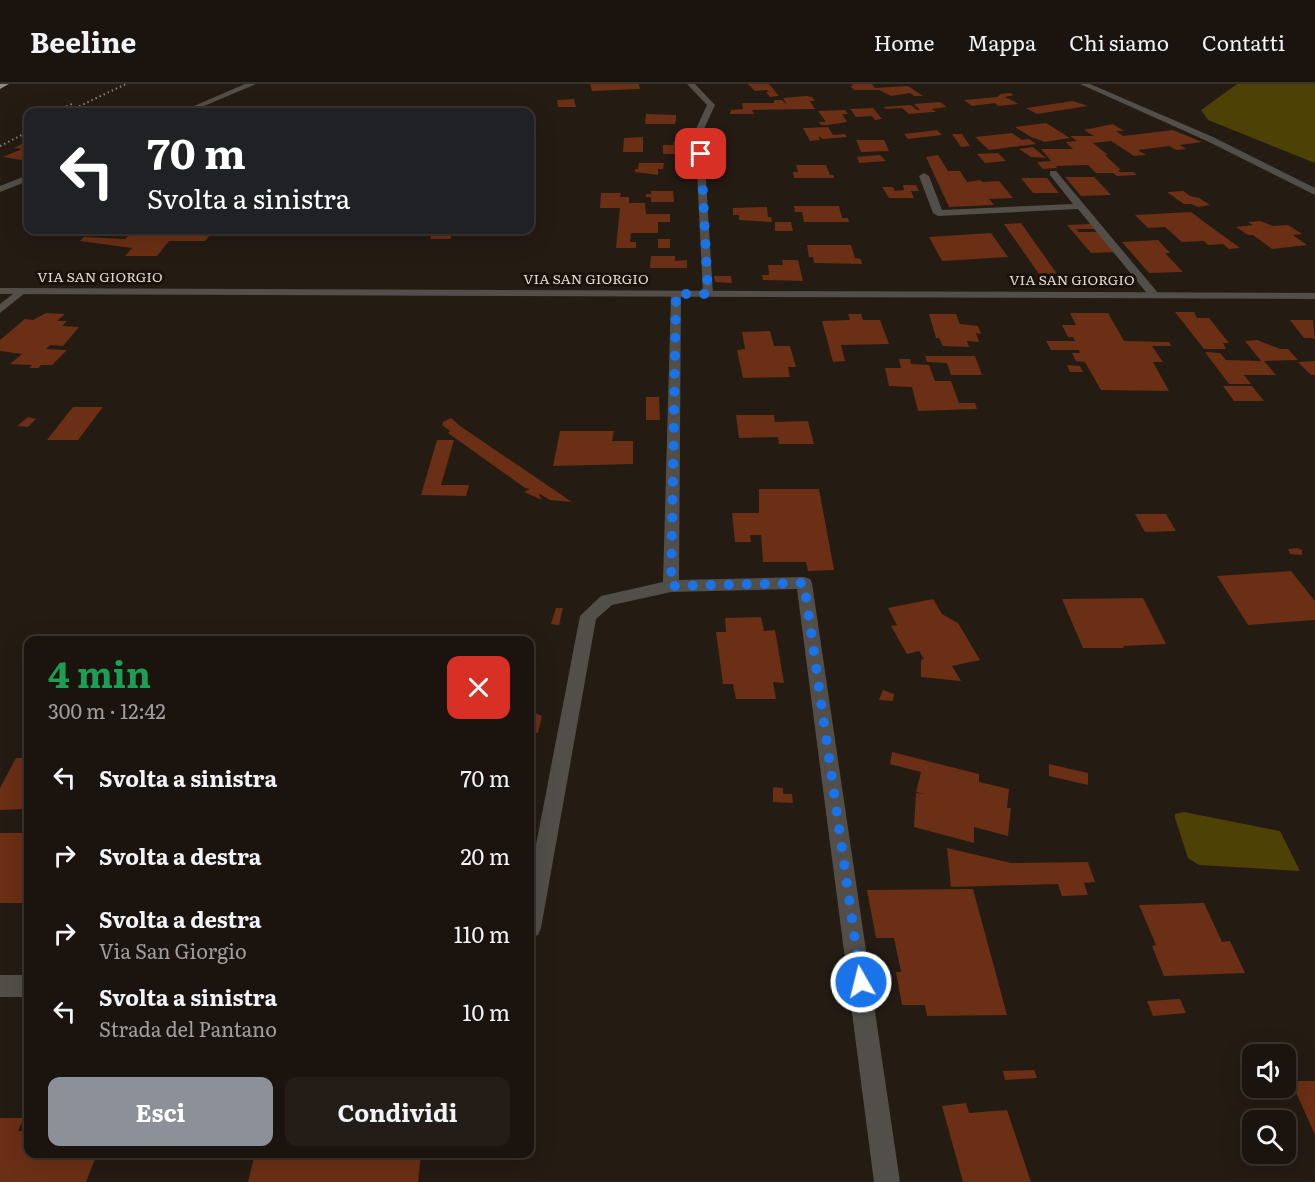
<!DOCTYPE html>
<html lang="it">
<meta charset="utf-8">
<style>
body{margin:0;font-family:Literata,serif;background:#241d17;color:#f1f3f6;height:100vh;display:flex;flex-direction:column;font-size:22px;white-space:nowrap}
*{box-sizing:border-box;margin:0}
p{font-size:20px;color:#a09e9e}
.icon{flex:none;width:33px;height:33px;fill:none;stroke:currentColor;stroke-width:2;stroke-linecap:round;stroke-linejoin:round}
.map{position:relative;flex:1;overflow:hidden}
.drawer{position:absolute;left:24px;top:552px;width:510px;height:522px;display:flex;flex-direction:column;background:#1b140e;border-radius:12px;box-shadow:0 6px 24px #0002,0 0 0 2px #39332e}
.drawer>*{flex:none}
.guide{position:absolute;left:24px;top:24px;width:510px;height:126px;border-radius:12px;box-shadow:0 6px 24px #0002,0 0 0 2px #39332e;background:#202124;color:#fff;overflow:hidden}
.tools{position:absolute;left:1242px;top:960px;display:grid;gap:12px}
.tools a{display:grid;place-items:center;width:54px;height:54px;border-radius:12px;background:#1b140e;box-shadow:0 6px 24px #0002,0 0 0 2px #39332e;font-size:30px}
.pin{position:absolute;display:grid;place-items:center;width:51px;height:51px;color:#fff;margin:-26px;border-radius:12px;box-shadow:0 3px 9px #0006}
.me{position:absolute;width:66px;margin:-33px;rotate:352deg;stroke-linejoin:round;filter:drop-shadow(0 0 4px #0008)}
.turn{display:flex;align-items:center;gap:21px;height:126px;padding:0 24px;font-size:27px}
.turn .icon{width:78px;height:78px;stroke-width:2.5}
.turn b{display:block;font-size:42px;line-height:51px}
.round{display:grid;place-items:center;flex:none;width:63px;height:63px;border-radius:12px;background:#241d17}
.summary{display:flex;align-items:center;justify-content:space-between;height:102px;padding:0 24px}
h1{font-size:36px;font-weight:700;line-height:45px;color:#1e9e55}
.primary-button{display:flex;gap:12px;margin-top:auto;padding:12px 24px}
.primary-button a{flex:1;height:69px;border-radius:12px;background:#8c9099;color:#fff;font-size:24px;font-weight:700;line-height:69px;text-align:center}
.primary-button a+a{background:#241d17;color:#f1f3f6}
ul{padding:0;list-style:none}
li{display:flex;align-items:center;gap:18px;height:78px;padding:0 24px}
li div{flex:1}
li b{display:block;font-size:22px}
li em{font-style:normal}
header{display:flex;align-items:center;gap:36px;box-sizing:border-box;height:84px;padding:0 30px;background:#1b140e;border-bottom:2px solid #39332e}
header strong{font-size:28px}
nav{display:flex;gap:33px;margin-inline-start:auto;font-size:21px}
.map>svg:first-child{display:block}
.water{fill:#4d4105}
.building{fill:#6a2f14}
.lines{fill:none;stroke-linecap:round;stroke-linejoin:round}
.minor{fill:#524f4a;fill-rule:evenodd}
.tertiary{fill:#524f4a;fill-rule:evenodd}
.trunk{fill:#928a7e;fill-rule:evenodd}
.rail{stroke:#8a827c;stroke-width:2;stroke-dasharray:1.5 3;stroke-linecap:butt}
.route{stroke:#1a73e8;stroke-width:10;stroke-dasharray:0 18}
.labels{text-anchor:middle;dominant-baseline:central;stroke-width:6;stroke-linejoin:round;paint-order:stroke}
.far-street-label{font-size:14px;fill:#dfd8d3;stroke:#1b120b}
</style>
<header>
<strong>Beeline</strong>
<nav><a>Home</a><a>Mappa</a><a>Chi siamo</a><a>Contatti</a></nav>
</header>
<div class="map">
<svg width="1315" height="1098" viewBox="0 0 1315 1098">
<rect width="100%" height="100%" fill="#241b13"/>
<!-- water -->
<g class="water">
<polygon points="1237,0 1315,0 1315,79 1208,36 1201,26"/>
<polygon points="1184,728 1280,747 1300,787 1199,781 1188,774 1175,734 1175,730"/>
</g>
<!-- building -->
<g class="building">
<polygon points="590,0 639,0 640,5 592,7"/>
<polygon points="748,0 769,0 779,12 770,13 766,8 769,8 767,6 755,7"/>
<polygon points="852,0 872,0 875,4 908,2 923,12 914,12 910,9 891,12 879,6 854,6 850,2 853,2"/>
<polygon points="1010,9 1014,11 1005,13 1019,20 998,22 995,19 972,22 964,16 997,13 1001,10"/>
<polygon points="806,12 812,13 815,17 810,17 815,25 752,26 754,30 730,30 731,26 743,25 742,19 774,19 774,16 782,16 787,21 783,14"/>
<polygon points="574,15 576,23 558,23 557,16"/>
<polygon points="1073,17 1088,22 1037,30 1026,24"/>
<polygon points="940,18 947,23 932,25 936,28 932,28 909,30 902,24 886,25 883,23 911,21 917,26 920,26 914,20"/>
<polygon points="873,24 882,35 875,36 872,32 856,33 850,25"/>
<polygon points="396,25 437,26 435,28 394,28"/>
<polygon points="845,26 848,30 842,30 847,38 827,41 821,41 819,38 826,38 818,27"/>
<polygon points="646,30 676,31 676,36 675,40 645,40"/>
<polygon points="1046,39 1070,54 1045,58 1031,53 1015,43"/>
<polygon points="1113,40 1124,47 1116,47 1123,52 1173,46 1202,58 1180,61 1186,65 1176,66 1169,62 1138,66 1146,71 1134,72 1111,57 1093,59 1108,71 1105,71 1121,86 1118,86 1120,88 1133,88 1137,91 1117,92 1113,89 1096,89 1088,81 1056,82 1057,84 1043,85 1037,78 1051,77 1041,65 1073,65 1066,58 1077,57 1070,52 1094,52 1084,46"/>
<polygon points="828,43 833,51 845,50 847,53 823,55 818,52 820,56 810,57 803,44"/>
<polygon points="937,46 942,51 908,55 904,50"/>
<polygon points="1012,49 1022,56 1029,55 1036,60 989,66 975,53"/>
<polygon points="952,50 962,50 970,62 961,63"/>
<polygon points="643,53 643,68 623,68 624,54"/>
<polygon points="856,56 884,56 889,67 861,68"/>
<polygon points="674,57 693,58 692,70 663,70 663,61 673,61"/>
<polygon points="24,59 28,59 28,77 3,73 22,65 14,64"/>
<polygon points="1033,63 1046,74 1031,73 1019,65"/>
<polygon points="998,69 1006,77 985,79 977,70"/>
<polygon points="880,71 886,77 859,79 857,73"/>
<polygon points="938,71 948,87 960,87 967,98 980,96 983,98 999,97 1013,114 989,115 994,121 949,123 926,73"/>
<polygon points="639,79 664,79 663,85 658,85 658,91 635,88 635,85 638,85"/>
<polygon points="796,81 826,81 830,91 833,91 834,94 794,94 793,88 798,88"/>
<polygon points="1065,93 1094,93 1111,111 1081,112"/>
<polygon points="1021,94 1047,94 1059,109 1033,109"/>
<polygon points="903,101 916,101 919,107 911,107 914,114 889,114 882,103 893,103 895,107 904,106"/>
<polygon points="651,107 673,107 674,118 651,118 651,113 646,113 646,110 651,110"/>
<polygon points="1183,107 1190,112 1199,114 1210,121 1198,123 1191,120 1184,120 1167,108"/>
<polygon points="601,109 621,109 620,113 629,113 629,119 645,119 646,130 670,130 670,138 658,138 658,149 631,149 630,158 636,158 636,164 616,164 620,124 600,124"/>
<polygon points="794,122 839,122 842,134 848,134 849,138 804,138 802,128 795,128"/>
<polygon points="767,123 768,133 771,133 772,138 739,136 739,131 733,131 733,124"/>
<polygon points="1191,128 1207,140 1240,164 1229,165 1223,160 1208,161 1204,157 1182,158 1165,143 1148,144 1135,131"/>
<polygon points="1260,137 1273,142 1288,141 1302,150 1293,151 1307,161 1272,165 1253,151 1248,151 1236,143 1253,141 1248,138"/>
<polygon points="775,138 791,138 793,147 775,147"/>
<polygon points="1021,139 1050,180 1057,190 1039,190 1004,140"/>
<polygon points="1091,140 1096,145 1076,145 1079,148 1099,148 1116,168 1091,169 1067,141"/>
<polygon points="135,146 214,146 205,157 169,157 157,172 125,172 132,164 80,157 84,153 125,155"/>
<polygon points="433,146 462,148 467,146 465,151 452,151 450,155 430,155"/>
<polygon points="991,149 1008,173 942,177 929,153"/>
<rect x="658" y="155" width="12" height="9"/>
<polygon points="1158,156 1170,169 1165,169 1183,188 1149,189 1122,158"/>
<polygon points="807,161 851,161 855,174 861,175 862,180 814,179 813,173 809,173"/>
<polygon points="651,172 675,172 675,177 687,176 687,184 650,184"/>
<polygon points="782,176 798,176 803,197 763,196 762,191 769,191 768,181 783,181"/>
<polygon points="714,192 731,192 732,199 715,198"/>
<polygon points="1175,228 1194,228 1197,234 1209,234 1229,259 1223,259 1226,265 1204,265"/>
<polygon points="46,229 65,230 57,237 67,237 62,242 79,243 63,262 50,261 46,265 67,266 52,281 41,281 38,284 29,284 32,281 10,280 22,270 0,267 0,256 25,235 33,236"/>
<polygon points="1070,229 1108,229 1124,257 1169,258 1171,262 1152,262 1163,278 1153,278 1169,307 1101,306 1085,278 1076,277 1072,269 1080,269 1079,266 1051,266 1046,257 1075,257 1073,253 1068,253 1062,241 1076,241"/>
<polygon points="848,230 861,230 863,236 880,236 889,260 841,261 845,277 833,278 822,237 850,236"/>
<polygon points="929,230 956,230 960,240 978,242 981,250 976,249 979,258 967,257 969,263 943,262 939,254 936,254"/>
<polygon points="1290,236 1313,236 1315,256 1312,254 1304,254"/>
<polygon points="770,247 774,262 790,262 796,283 788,283 790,293 743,294 737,266 745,265 742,248"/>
<polygon points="1257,256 1280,265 1288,265 1298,276 1264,277 1276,291 1244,291 1251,300 1229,300 1205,268 1220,269 1226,276 1261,277 1245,257"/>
<polygon points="925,272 975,272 982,291 951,291 947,279 927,278"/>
<polygon points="899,275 910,275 911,280 929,281 935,297 951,297 959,319 975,319 977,325 918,327 912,303 889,302 885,284 901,284"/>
<polygon points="1315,277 1315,291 1311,291 1298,278"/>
<polygon points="1067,281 1080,282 1083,288 1070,288"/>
<polygon points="1223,302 1252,302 1264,317 1234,317"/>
<polygon points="646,313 659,313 660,336 646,336"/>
<polygon points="73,323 103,323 78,356 47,356"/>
<polygon points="736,331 774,331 775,338 808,337 814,360 779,360 778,353 739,354"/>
<polygon points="28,333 36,335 28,343 17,342"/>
<polygon points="451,334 460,342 572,418 550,416 540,410 539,411 542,416 524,408 530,405 525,404 448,349 450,347 442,341 443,338"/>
<polygon points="560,347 614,347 612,357 633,357 633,380 553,382"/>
<polygon points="437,356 454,356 441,401 469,401 466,412 421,411"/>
<polygon points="759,405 819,405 834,486 808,487 806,478 763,478 761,451 750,451 751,458 735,458 732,429 759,429"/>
<polygon points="1135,430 1166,430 1176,447 1145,448"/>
<polygon points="1297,464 1302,466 1302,471 1290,470 1288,465"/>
<polygon points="1291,487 1315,517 1315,536 1248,541 1217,492"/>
<polygon points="1143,514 1166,560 1124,562 1123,564 1083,564 1062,515"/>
<polygon points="933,515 942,530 958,539 980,576 952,582 961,597 921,593 921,576 924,575 919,567 907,570 891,542 897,541 888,524"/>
<polygon points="556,524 563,524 559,541 551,540"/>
<polygon points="761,533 764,547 775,546 784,599 773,598 776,615 736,615 733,600 723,600 716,548 726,548 725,534"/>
<polygon points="883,606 894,610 893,617 879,616"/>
<polygon points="533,628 542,632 538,649 530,648"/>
<polygon points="892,668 979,690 979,698 1009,705 1007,724 1011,724 1008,752 974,743 974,759 914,743 916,709 925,710 916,708 921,688 890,680"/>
<polygon points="16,674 28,674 28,717 24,725 0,726 0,704"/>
<polygon points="1049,680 1088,689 1088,701 1049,692"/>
<polygon points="773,703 783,704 783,710 792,710 793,719 773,718"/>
<rect x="0" y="749" width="28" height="70"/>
<polygon points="947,764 1011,779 1088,778 1095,798 1084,799 1088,811 1062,812 1058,800 951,803"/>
<polygon points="973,805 1007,931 927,932 925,921 902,921 896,888 901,888 894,854 876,854 867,806"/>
<polygon points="1204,819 1222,858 1230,857 1245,889 1164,892 1152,862 1156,861 1139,821"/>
<polygon points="1180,915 1186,929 1153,932 1147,917"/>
<polygon points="1034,986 1037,994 1005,996 1003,987"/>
<polygon points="1291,997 1315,997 1315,1051"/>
<polygon points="966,1019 969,1029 1007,1026 1031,1098 963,1098 942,1022"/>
<polygon points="0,1034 24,1034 18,1047 28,1047 28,1070 97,1070 86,1098 0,1098"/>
<polygon points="255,1070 421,1070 418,1098 248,1098"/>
</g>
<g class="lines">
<!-- minor -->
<g class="minor">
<polygon points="687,0 695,0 715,21 703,47 713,210 708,213 703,210 695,47 707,21"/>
<polygon points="1080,0 1090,0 1213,53 1315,104 1315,111 1207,57"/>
<polygon points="1050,87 1056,87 1158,209 1158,213 1150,213 1078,125 938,132 933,129 919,92 924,89 929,92 942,126 1073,120 1050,91"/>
<polygon points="21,204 25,205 25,209 0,229 0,220"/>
<polygon points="676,207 681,210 679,496 804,493 810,495 812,499 900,1098 874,1098 797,505 671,508 612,521 596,535 541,844 538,851 530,854 530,792 580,532 601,512 663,498 671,210"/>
<rect x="0" y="891" width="28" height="22"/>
</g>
<!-- tertiary -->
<g class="tertiary">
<polygon points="245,0 256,0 190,28 180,28"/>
<polygon points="28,91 28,97 0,108 0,102"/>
<polygon points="0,204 1315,209 1315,215 0,210"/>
</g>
<!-- trunk -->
<polygon class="trunk" points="0,0 9,0 0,5"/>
<!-- rail -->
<g class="rail">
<polyline points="54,28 74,19"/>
<polyline points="67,28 126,0"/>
<polyline points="0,62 28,48"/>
</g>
</g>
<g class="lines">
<!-- route -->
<polyline class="route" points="701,70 708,210 676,210 671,502 804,499 861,898"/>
</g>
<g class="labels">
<!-- far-street labels -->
<g class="far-street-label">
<text x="100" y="192">VIA SAN GIORGIO</text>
<text x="586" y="194">VIA SAN GIORGIO</text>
<text x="1072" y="195">VIA SAN GIORGIO</text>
</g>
</g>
</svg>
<div class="tools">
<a><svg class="icon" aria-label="sound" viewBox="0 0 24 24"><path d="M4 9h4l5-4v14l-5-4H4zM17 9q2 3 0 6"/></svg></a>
<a><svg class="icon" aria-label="search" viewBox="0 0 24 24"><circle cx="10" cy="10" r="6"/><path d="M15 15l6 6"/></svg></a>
</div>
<div class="pin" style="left:701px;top:70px;background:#d93025"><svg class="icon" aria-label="arrive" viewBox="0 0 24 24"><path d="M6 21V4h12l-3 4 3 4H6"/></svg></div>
<svg class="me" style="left:861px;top:898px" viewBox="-20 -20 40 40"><circle r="17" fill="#1a73e8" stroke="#fff" stroke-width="3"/><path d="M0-11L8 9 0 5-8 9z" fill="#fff"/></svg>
<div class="guide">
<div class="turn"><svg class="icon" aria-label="left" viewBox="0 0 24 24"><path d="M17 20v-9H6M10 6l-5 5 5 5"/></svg><div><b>70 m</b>Svolta a sinistra</div></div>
</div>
<section class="drawer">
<div class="summary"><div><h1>4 min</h1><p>300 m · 12:42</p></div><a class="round" style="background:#d93025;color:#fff"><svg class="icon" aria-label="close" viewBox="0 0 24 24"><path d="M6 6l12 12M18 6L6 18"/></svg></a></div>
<ul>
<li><svg class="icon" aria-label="left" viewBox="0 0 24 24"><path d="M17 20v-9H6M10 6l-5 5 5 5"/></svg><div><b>Svolta a sinistra</b></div><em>70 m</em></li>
<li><svg class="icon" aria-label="right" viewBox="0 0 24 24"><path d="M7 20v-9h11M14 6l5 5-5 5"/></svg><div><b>Svolta a destra</b></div><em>20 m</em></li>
<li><svg class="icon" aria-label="right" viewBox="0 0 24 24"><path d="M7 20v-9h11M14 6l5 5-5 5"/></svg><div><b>Svolta a destra</b><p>Via San Giorgio</p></div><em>110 m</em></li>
<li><svg class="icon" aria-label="left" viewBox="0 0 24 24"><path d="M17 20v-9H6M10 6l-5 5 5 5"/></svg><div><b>Svolta a sinistra</b><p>Strada del Pantano</p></div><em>10 m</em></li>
</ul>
<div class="primary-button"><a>Esci</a><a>Condividi</a></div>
</section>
</div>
